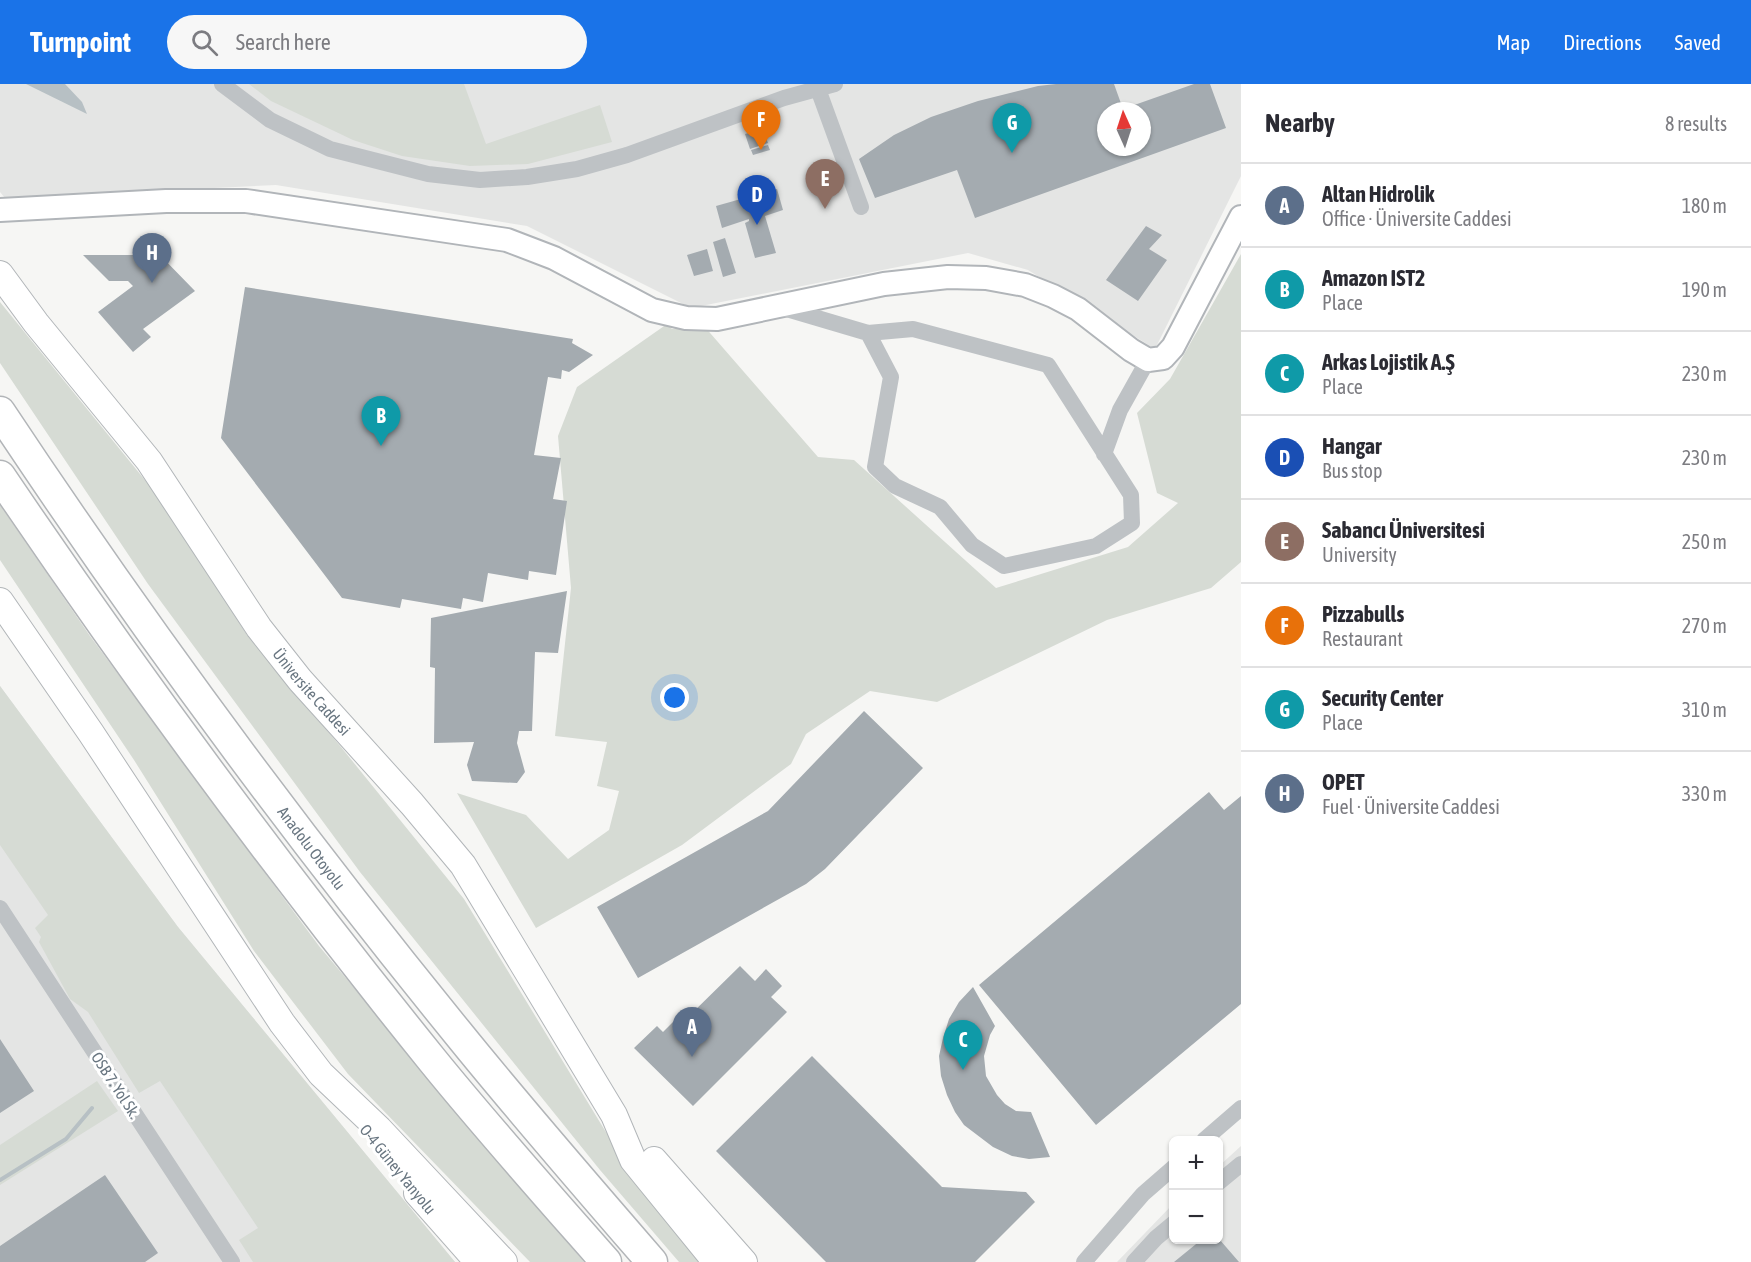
<!DOCTYPE html>
<meta charset="utf-8">
<style>
body{margin:0;font-family:"Asap Condensed",sans-serif;background:#f7f7f7;color:#2b2b33}
.controls{position:absolute;right:18px;bottom:18px;display:grid;overflow:hidden;border-radius:9px;box-shadow:0 2px 4px #0004}
.controls button{width:54px;height:54px;display:grid;place-items:center;padding:0;border:0;border-bottom:2px solid #e1e1e2;background:#fff;color:#2b2b33;font:30px sans-serif}
.compass{position:absolute;left:1097px;top:18px;width:54px;height:54px;border-radius:50%;background:#fff;box-shadow:0 2px 4px #0004;rotate:357deg}
.you{position:absolute;left:675px;top:614px;width:21px;height:21px;margin:-15px;border:4px solid #fff;border-radius:50%;background:#1a73e8;box-shadow:0 0 0 9px #1a73e833}
.badge{display:grid;place-items:center;width:39px;height:39px;border-radius:50%;background:#1a73e8;color:#fff;font-size:20px;font-weight:700}
.pin{position:absolute;translate:-50% -50px;filter:drop-shadow(0 2px 3px #0008)}
.pin::after{content:'';position:absolute;top:32px;width:21px;height:18px;background:inherit;clip-path:polygon(0 0,100% 0,50% 100%)}
.list{margin:0;padding:0;list-style:none}
h2{display:flex;justify-content:space-between;align-items:center;height:78px;margin:0;padding:0 24px;font-size:26px}
h2 small{font-size:20px;font-weight:400;color:#7c7c81}
.list li{display:grid;grid-template-columns:39px 1fr auto;gap:18px;align-items:center;box-sizing:border-box;height:84px;padding:0 24px;border-top:2px solid #e1e1e2}
.list b{display:block;font-size:22px;white-space:nowrap}
.list p{margin:0;font-size:20px;white-space:nowrap;color:#7c7c81}
.list em{font-size:20px;font-style:normal;color:#7c7c81}
.icon{flex:none;width:33px;height:33px;fill:none;stroke:currentColor;stroke-width:2;stroke-linecap:round;stroke-linejoin:round}
.map{position:relative;flex:none;width:1241px;height:1178px;overflow:hidden}
header{display:flex;align-items:center;gap:36px;box-sizing:border-box;height:84px;padding:0 30px;background:#1a73e8;color:#fff}
header strong{font-size:28px}
nav{display:flex;gap:33px;margin-inline-start:auto;font-size:21px}
.search{width:420px;height:54px;background:#f7f7f7;display:flex;align-items:center;gap:15px;box-sizing:border-box;padding:0 21px;border-radius:33px;color:#7c7c81;font-size:22px}
main{display:flex}
aside{flex:1;background:#fff}
.map>svg:first-child{display:block}
</style>
<header>
<strong>Turnpoint</strong>
<div class="search"><svg class="icon" aria-label="search" viewBox="0 0 24 24"><circle cx="10" cy="10" r="6"/><path d="M15 15l6 6"/></svg>Search here</div>
<nav><a>Map</a><a>Directions</a><a>Saved</a></nav>
</header>
<main>
<div class="map">
<svg width="1241" height="1178" viewBox="0 0 1241 1178">
<rect width="100%" height="100%" fill="#f6f6f4"/>
<!-- built -->
<path fill="#e4e5e4" fill-rule="evenodd" d="M0,0H1241V92L1155,265L1028,186L968,169L691,224L527,142L276,101L5,114L0,108ZM1106,27H1142V63H1106Z
M0,602L178,843L455,1178H0Z
M1241,1062V1178H1117L1173,1120L1174,1156H1218L1219,1082Z"/>
<!-- green -->
<path fill="#d6dbd4" d="M249,0H464L486,60L600,21L612,58L528,80L470,82L402,72L353,56L271,17Z
M1241,170V478L1211,504L1107,536L937,618L870,607L806,650L791,680L682,761L536,844L457,709L526,731L568,775L609,746L619,707L597,702L607,658L555,652L571,504L558,352L577,303L667,240L672,245L704,242L818,373L854,376L996,504L1128,463L1178,419L1157,409L1137,329L1170,295Z
M0,218L162,417L247,551L341,663L464,815L615,1063L712,1178H679L600,1086L360,788L148,500L0,279Z
M0,421L90,552L319,862L584,1178H530L348,990L254,867L134,676L0,476Z
M0,602L178,843L455,1178H253L239,1156L258,1144L160,997L139,1009L88,928L70,915L39,858L41,853L35,844L48,831L0,761Z
M97,997L118,1027L0,1101V1061Z"/>
<!-- water -->
<path fill="#b7c0c4" d="M26,0H65L82,18L87,30Z"/>
<g fill="none" stroke-linecap="round" stroke-linejoin="round">
<!-- stream -->
<path stroke="#b7c0c4" stroke-width="4" d="M0,1096L66,1055L92,1024"/>
</g>
<!-- building -->
<path fill="#a4abb0" fill-rule="evenodd" d="M1056,0H1114L1123,25L1194,0H1210L1226,44L975,134L957,86L875,114L859,75L894,51L931,33L978,17L1038,2ZM1106,27H1142V63H1106Z
M762,45L768,59L750,65L745,50Z
M768,61L770,66L753,71L751,66Z
M777,105L783,126L765,132L776,169L755,174L745,139L749,137V135L722,144L716,122Z
M1146,142L1162,151L1149,165L1167,176L1138,217L1106,196Z
M725,154L736,189L723,193L713,158Z
M707,165L713,187L694,192L687,171Z
M157,168L195,207L143,245L151,253L133,268L98,228L133,202L128,197H109L83,171H135Z
M245,203L573,255L572,259L593,271L569,288L562,286L561,295L548,293L534,371L561,374L553,415L567,417L556,491L529,487L528,496L488,489L483,518L463,514L461,525L402,515L400,524L342,514L221,354Z
M567,507L558,569L535,568L532,647H519L517,659L525,688L517,699L472,697L467,681L474,658L434,659L435,584L430,583L431,534Z
M864,627L923,684L825,785L806,800L638,894L597,823L768,727Z
M1209,708L1224,726L1241,712V920L1096,1041L979,901Z
M740,882L755,897L766,885L782,902L771,913L787,928L693,1022L634,964L657,942L663,948L679,932L684,937Z
M973,903L995,942L990,951L984,972L986,992L997,1011L1005,1020L1016,1027L1031,1028L1050,1073L1029,1075L1012,1072L993,1063L964,1041L955,1028L947,1011L941,992L939,972L943,954L949,935L959,918Z
M0,955L34,1007L0,1029Z
M812,972L942,1103L1026,1108L1035,1118L975,1178H826L716,1067Z
M105,1091L158,1169L145,1178H0V1162Z
M1201,1156H1220L1239,1178H1174Z"/>
<g fill="none" stroke-linecap="round" stroke-linejoin="round">
<!-- secondary casing -->
<g stroke="#b1b5b9" stroke-width="26">
<path id="secondary" d="M0,126L166,117H246L507,156L554,174L652,226L686,234L717,235L884,200L948,193L986,194L1025,201L1053,212L1078,225L1131,266L1148,276L1163,274L1173,263L1241,133"/>
</g>
<!-- primary casing -->
<g stroke="#b2b6b9" stroke-width="28">
<g id="primary">
<path id="s1" d="M0,190L36,239L149,377L259,544L300,596L412,720L463,781L614,1031L633,1076L716,1178"/>
<path d="M0,517L91,649L282,939L321,990L379,1045L504,1178"/>
<path d="M654,1076L744,1178"/>
<path d="M417,1109L478,1178"/>
</g>
</g>
<!-- highway casing -->
<g stroke="#b2b5b8" stroke-width="33">
<g id="highway">
<path id="s2" d="M0,328C142,542 295,749 457,948C520,1026 586,1102 652,1178"/>
<path d="M0,392C136,593 281,789 433,977C489,1046 548,1112 606,1178"/>
</g>
</g>
<!-- street -->
<path stroke="#bec2c5" stroke-width="16" d="M222,0L270,36L330,65L428,90L480,96L527,93L577,85L627,71L784,14L835,0
M818,5L861,123
M780,223L868,249L913,245L1048,281L1131,411L1132,439L1096,462L1004,482L972,461L940,423L895,402L875,383L891,293L868,249
M1104,370L1120,326L1148,276
M0,824L232,1178
M1204,1056L1241,1024
M1218,1099L1241,1080
M1084,1178L1143,1110L1174,1083
M1134,1178L1156,1154L1174,1139"/>
<!-- secondary -->
<use href="#secondary" stroke="#fff" stroke-width="22"/>
<!-- primary -->
<use href="#primary" stroke="#fff" stroke-width="26"/>
<!-- highway -->
<use href="#highway" stroke="#fff" stroke-width="30"/>
</g>
<g text-anchor="middle" stroke-width="6" stroke-linejoin="round" paint-order="stroke">
<!-- street labels -->
<g font-size="16" fill="#697681" stroke="#fff">
<text dy="6" stroke="none"><textPath href="#s1" startOffset="522">Üniversite Caddesi</textPath></text>
<text dy="6" stroke="none"><textPath href="#s2" startOffset="536">Anadolu Otoyolu</textPath></text>
<text transform="translate(116 1001) rotate(57)" y="6">OSB 7. Yol Sk.</text>
<text transform="translate(398 1085) rotate(51)" y="6">O-4 Güney Yanyolu</text>
</g>
</g>
</svg>
<div class="controls">
<button>+</button>
<button>−</button>
</div>
<svg class="compass" viewBox="-18 -18 36 36"><path d="M0-13l5 13h-10z" fill="#e53935"/><path d="M0 13l5-13h-10z" fill="#7c7c81"/></svg>
<div class="you"></div>
<div class="pin badge" style="left:692px;top:973px;background:#5c6f8a">A</div>
<div class="pin badge" style="left:381px;top:362px;background:#0f9aa8">B</div>
<div class="pin badge" style="left:963px;top:986px;background:#0f9aa8">C</div>
<div class="pin badge" style="left:757px;top:141px;background:#1a4fb4">D</div>
<div class="pin badge" style="left:825px;top:125px;background:#8d6e63">E</div>
<div class="pin badge" style="left:761px;top:66px;background:#e8710a">F</div>
<div class="pin badge" style="left:1012px;top:69px;background:#0f9aa8">G</div>
<div class="pin badge" style="left:152px;top:199px;background:#5c6f8a">H</div>
</div>
<aside>
<h2>Nearby<small>8 results</small></h2>
<ul class="list">
<li><span class="badge" style="background:#5c6f8a">A</span><div><b>Altan Hidrolik</b><p>Office · Üniversite Caddesi</p></div><em>180 m</em></li>
<li><span class="badge" style="background:#0f9aa8">B</span><div><b>Amazon IST2</b><p>Place</p></div><em>190 m</em></li>
<li><span class="badge" style="background:#0f9aa8">C</span><div><b>Arkas Lojistik A.Ş</b><p>Place</p></div><em>230 m</em></li>
<li><span class="badge" style="background:#1a4fb4">D</span><div><b>Hangar</b><p>Bus stop</p></div><em>230 m</em></li>
<li><span class="badge" style="background:#8d6e63">E</span><div><b>Sabancı Üniversitesi</b><p>University</p></div><em>250 m</em></li>
<li><span class="badge" style="background:#e8710a">F</span><div><b>Pizzabulls</b><p>Restaurant</p></div><em>270 m</em></li>
<li><span class="badge" style="background:#0f9aa8">G</span><div><b>Security Center</b><p>Place</p></div><em>310 m</em></li>
<li><span class="badge" style="background:#5c6f8a">H</span><div><b>OPET</b><p>Fuel · Üniversite Caddesi</p></div><em>330 m</em></li>
</ul>
</aside>
</main>
